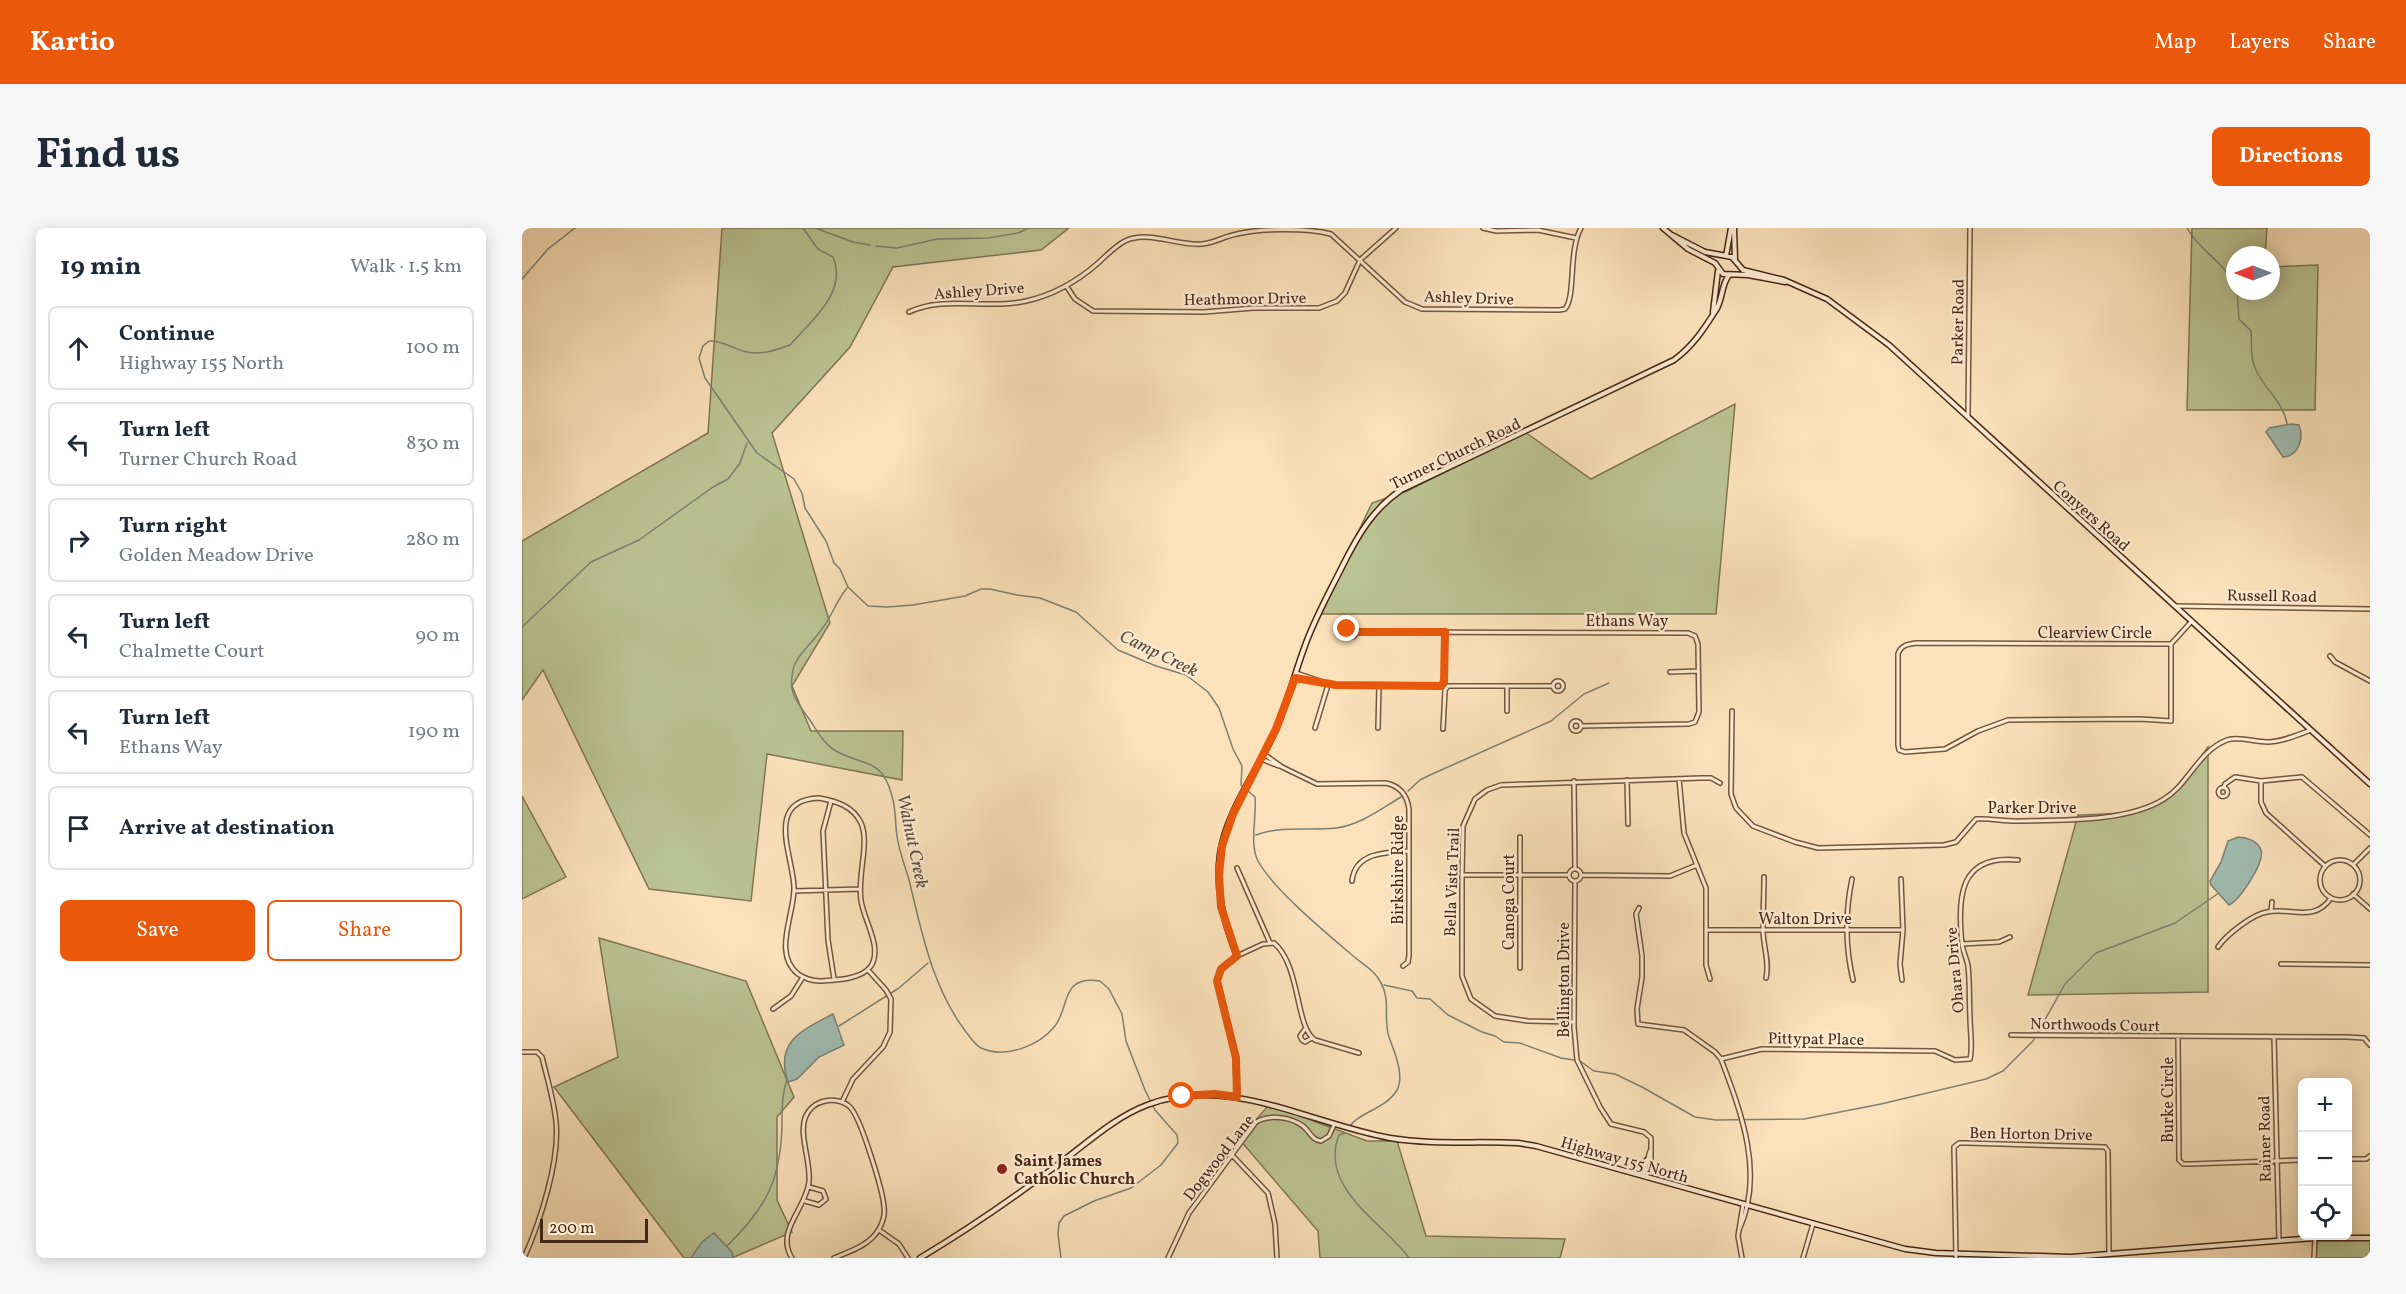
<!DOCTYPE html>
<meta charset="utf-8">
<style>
body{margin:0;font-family:Vollkorn,serif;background:#f6f6f7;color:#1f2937}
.controls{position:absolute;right:18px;bottom:18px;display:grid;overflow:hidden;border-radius:9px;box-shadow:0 3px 15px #0003}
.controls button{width:54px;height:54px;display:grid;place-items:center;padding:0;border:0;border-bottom:2px solid #e0e1e3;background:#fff;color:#1f2937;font:30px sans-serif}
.compass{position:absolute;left:1704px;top:18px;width:54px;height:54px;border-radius:50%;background:#fff;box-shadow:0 3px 15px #0003;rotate:270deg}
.scale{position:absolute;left:18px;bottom:15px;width:108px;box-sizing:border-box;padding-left:6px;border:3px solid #472715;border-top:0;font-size:16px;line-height:21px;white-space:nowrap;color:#472715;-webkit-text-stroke:4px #fdecd3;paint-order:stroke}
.stop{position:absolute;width:18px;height:18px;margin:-14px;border:4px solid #ea580c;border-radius:50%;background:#fff}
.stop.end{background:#ea580c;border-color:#fff;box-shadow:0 2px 6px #0008}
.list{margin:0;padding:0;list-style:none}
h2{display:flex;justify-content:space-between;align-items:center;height:78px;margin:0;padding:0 24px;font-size:26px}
h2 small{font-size:20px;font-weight:400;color:#747a83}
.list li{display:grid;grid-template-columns:39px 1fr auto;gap:18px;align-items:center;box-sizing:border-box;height:84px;margin:0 12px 12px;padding:0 12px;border:2px solid #e0e1e3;border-radius:9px}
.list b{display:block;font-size:22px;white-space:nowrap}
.list p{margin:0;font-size:20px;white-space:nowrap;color:#747a83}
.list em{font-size:20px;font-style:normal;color:#747a83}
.actions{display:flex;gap:12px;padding:18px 24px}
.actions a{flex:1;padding:14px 0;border:2px solid #ea580c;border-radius:9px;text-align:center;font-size:21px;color:#ea580c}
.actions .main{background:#ea580c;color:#fff}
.icon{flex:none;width:33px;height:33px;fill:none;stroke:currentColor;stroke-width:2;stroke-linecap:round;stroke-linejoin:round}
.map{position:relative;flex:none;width:1848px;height:1030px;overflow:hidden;border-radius:9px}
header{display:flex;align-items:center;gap:36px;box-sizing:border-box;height:84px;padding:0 30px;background:#ea580c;color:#fff}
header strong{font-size:28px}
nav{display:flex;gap:33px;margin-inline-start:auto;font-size:21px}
.intro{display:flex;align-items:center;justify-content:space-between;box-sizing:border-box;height:144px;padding:0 36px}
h1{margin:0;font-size:42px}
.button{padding:15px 27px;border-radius:9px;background:#ea580c;color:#fff;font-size:21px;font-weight:700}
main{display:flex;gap:36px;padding:0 36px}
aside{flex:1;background:#fff;border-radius:9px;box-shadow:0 3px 15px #0003}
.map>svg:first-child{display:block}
</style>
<header>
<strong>Kartio</strong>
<nav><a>Map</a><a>Layers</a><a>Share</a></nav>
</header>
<div class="intro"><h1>Find us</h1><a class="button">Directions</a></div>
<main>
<aside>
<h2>19 min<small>Walk · 1.5 km</small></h2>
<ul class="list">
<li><svg class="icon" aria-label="ahead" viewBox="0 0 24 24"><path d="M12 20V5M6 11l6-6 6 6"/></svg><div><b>Continue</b><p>Highway 155 North</p></div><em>100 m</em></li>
<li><svg class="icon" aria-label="left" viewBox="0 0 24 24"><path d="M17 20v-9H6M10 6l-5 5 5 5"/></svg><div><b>Turn left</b><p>Turner Church Road</p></div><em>830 m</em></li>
<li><svg class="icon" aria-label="right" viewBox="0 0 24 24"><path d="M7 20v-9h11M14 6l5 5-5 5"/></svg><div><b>Turn right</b><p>Golden Meadow Drive</p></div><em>280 m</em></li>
<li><svg class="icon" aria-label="left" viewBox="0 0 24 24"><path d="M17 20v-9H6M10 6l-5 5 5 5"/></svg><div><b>Turn left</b><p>Chalmette Court</p></div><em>90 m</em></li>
<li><svg class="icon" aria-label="left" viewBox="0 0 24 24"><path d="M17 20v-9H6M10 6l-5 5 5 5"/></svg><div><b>Turn left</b><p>Ethans Way</p></div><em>190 m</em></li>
<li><svg class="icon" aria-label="arrive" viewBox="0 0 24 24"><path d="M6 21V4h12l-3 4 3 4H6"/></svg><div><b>Arrive at destination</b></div></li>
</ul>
<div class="actions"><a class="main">Save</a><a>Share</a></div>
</aside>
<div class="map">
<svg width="1848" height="1030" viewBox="0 0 1848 1030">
<rect width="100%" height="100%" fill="#fce2bb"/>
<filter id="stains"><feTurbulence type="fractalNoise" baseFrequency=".00333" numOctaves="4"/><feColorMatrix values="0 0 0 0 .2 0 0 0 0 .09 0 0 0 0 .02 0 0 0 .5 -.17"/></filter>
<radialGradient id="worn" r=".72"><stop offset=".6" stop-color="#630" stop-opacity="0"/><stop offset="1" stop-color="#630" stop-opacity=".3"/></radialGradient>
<!-- green -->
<path fill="#bbc493" stroke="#817654" stroke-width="1.5" d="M200,0H547L519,22L371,39L328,119L250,205L308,395L270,458L289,503H381L380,552L245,526L229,673L127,661L21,442L0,472V313L186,205Z
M1670,0H1745L1743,27H1713V63H1749V39L1796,37L1793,182H1665Z
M1213,176L1194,386H797L850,275L885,263L1003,204L1069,251Z
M1686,519V764L1506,767L1556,587C1581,586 1612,587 1635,575C1654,566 1674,535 1686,519Z
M0,568L44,649L0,671Z
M77,710L224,753L272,869L255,889V972L270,1004L210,1030H162L32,859L96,829Z
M745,879L762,882L845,913H875L904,1008L1043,1011L1038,1030H798L796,1003L717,911Z
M1848,1010V1030H1794L1795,1012Z"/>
<!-- water -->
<path fill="#9fbdb3" stroke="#7c8174" stroke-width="1.5" d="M1769,196L1777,197C1782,210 1777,228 1761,229L1744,204L1747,200Z
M1716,609C1724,609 1736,613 1739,622C1743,634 1718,672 1707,677L1689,657L1688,653L1699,634L1706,613Z
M311,786L322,817L297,829L275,851L266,854C252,813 281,802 311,786Z
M192,1005L210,1024L211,1030H169L180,1014Z"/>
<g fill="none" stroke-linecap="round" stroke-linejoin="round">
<!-- stream -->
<path stroke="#7c8174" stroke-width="1.5" d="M281,0L296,21L311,29C326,64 289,93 268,117C254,122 240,127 225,124C211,121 201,112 187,113L181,118L177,130L183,150L235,225L272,251L280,265L283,280L304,313L312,335L318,341L326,359L346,378L365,379L391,377L443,368L459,361H468L495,367L518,370L554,384L596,422L634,438L664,447L686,464L697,480L711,521L720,538L719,557L733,569C735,589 727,615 736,633C752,662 803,704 830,727C840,736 853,742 859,755C869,772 861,791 867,809C872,823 883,847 875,862C864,881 836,885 829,897
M293,0L331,14L348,17
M1665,0C1678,24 1701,32 1713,58
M354,18L375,20L415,11L466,10L496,5L507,0
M0,51L26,21L53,0
M1715,63L1717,91L1729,103C1730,116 1728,132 1735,144C1744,163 1762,175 1765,196
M325,360C314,373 310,389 299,402C291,414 277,425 272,438C270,445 269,454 270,461C271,470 280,481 285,488C294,500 300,515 314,523C340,538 360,529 370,568C374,581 373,595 375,608C377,623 383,638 387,652C400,705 410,759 444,804C449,810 452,816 459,820C483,831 517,818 533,798C548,779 538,747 578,753L587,761L600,786L604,813L623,862L633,882L655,907L656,915L639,937L609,960L572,973L542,988L537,995L536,1006L539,1030
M0,399L69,334L117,312L191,259L206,251L218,235L225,215
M886,563L898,552L908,547L1029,493L1062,466L1087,455
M734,607C762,597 786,603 814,600C838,597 859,581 879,569
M862,757L890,763L895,770L908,771L926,787L960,804L973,808L982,814L998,815L1039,830L1058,833L1072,843L1093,846L1120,859L1173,889L1194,892L1282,891L1359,876L1464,851L1481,843L1511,813L1543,756L1574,725L1653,695L1697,665
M317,798L377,760L406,735
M823,905L817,907C796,960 862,995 887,1030
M205,1018C244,980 259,952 260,896C260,880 260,867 265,851"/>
<!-- street casing -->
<g stroke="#74563e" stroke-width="6">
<path id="street" d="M961,0L974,3L1016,2L1054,10
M545,59L553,71L571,83L682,84L732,80H797L815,73L823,65L838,32L874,0
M387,84C423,67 465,82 504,73C532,67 554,54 575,36C584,28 593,18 603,13C627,2 655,18 680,16C692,15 703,8 715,6C739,0 786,0 809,6L883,74L900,81L1037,82L1043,81C1054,69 1046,23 1059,0
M1446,188L1448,0
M1653,378L1848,381
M824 404a5 5 0 1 1 10 0a5 5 0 1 1-10 0Z
M834,404L1166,405L1173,408L1176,416L1177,484L1173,494L1167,496L1059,498
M1395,415L1649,416V493L1618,491L1486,492L1456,503L1423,521L1383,524L1377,522L1376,517V426C1379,417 1386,416 1395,415Z
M1649,416L1669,394
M1808,428L1813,434L1848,453
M1148,444L1176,443
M774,445L810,457L919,458
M773,450L793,453
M1031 458a5 5 0 1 1 10 0a5 5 0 1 1-10 0Z
M919,458L923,454V404
M926,458H1031
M985,483V458
M1210,483L1209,566L1214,580L1231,598L1273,614L1296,620L1422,617L1434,614L1454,591C1469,590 1484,594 1499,593C1541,592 1606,594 1642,571C1667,556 1676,523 1705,512C1717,508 1732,514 1745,514C1760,514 1775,507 1789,502
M1049 498a5 5 0 1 1 10 0a5 5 0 1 1-10 0Z
M793,500L806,457
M856,500L857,458
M921,501L923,462L926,458
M742,526L760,539L795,556L864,555C878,558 885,567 887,581V727L886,734L881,738
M739,531L757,538
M1157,551L1162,605L1184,660V737L1188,751
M1105,552L1106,596
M1052,553L1053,641
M1739,553V574L1744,585L1803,638
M1702,559L1703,556L1713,549L1739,553L1780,549L1848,607
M1696.5 564a4.5 4.5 0 1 1 9 0a4.5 4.5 0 1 1-9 0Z
M297,570C314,573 331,578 339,595C348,615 335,648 339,672C341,691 361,719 349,738C339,752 313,752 298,753C290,753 282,750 276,746C250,725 273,686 272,659C271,628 242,572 297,570Z
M309,573L301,603L306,712L312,751
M1798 652a20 20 0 1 1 40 0a20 20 0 1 1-40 0Z
M1831,637L1848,620
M715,640L748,715
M1047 647a6 6 0 1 1 12 0a6 6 0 1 1-12 0Z
M940,647H1047
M1059,647L1148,648L1175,637
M1242,649C1242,666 1241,684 1241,702C1241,718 1248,735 1244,750
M1330,651C1323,685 1323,718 1331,752
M1379,651L1381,702L1378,736L1380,752
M830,653C833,624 865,624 887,623
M1053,653L1052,799L1055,832L1078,879L1089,896L1122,904L1129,910V934L1124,949
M272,663L338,661
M1831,666L1848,681
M1117,680L1114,686L1120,728V749L1115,781L1116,796L1162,802L1193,824L1199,831C1219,884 1243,946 1217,1002
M1749,683L1750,674
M1185,702H1381
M1440,716L1477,714L1488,709
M1696,719C1704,707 1731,686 1745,684C1770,679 1792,695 1809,670
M715,728L741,716L752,715C779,738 773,799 793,812L837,825
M1759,736L1848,737
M998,740V609
M251,781L269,768L281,749
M1052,794L1006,793L973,788L949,771L940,748V647L941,598L953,571L965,562L979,557L1179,550H1189L1198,555
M783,801L778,808L780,812L783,814L790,810
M1489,807L1825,809L1842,810L1848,817
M1656,809L1657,932L1661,936H1669L1780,932
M1752,809L1757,1012
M0,824H15L20,829C25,850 32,872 34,894C38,933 18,994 2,1030
M1199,831L1240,821L1413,823L1433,832L1448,831C1451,818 1448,803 1448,789C1447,773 1448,755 1446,738C1445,731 1441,724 1440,716C1435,669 1437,626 1496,632
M320,874L331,851L361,819L368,804L369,771L364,762L346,742
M710,927L746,965L753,996L755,1030
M1826,931H1844L1848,928
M1121,948L1128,923
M283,973L297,977L304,971L301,963L287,959
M357,1002L377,1016L386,1030
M270,1030C253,1003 284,981 287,954C289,934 277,908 283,890C286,882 293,875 303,873C311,871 322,873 328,879C339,890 361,963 362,979C363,986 361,994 357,1001C348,1017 329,1023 312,1030
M646,1030L667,985L734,894C747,886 769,889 781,898C788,904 790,912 799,913L807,908L812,897
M1220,1030L1216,1008L1221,977
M1281,1030L1291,996
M1434,1030L1432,919L1437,915H1445L1583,919L1586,923L1587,1026
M1792,1030L1793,1010"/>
</g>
<!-- secondary casing -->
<g stroke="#472715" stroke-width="7">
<path id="secondary" d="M1141,0L1166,21L1193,35L1201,46L1226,47L1263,54
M1212,0L1213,32
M1148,6L1183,24L1210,29L1221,42L1262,52L1305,71L1367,117L1848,556
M1204,28L1209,0
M1191,84L1196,43
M715,869L714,830L695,753L699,741L715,728C702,695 693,662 698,626C704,583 737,541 754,501C766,473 773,444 784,415C794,388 808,363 821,337C836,307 851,281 879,262L1152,132C1171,118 1182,101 1194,82C1201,71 1199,57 1207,47
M1106,943L1119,939L1125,932
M398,1030C445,1002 490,971 534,938C563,917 591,890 625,877C707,846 788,896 868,910C910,917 954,913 996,915L1014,918L1383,1021L1414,1025L1549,1029L1793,1010H1848"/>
</g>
<!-- street -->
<use href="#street" stroke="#fdecd3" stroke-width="3"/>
<!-- secondary -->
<use href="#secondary" stroke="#fdecd3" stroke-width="4"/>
</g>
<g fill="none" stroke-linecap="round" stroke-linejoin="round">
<!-- route -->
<path stroke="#ea580c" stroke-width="8" d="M660,868L693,866L715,869L714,830L695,753L699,741L715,728L699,679L697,647L700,618L711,586L754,501L773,450L814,457L919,458L922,454L923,404H834L830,399L825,401"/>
</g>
<!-- markers -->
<circle fill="#8f2418" stroke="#fdecd3" stroke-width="2" cx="480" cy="941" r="6"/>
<g text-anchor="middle" stroke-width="4.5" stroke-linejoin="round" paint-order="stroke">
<!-- street labels -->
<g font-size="16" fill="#472715" stroke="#fdecd3">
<text transform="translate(457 62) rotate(-4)" y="6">Ashley Drive</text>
<text transform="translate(947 69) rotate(2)" y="6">Ashley Drive</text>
<text transform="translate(723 70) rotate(-1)" y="6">Heathmoor Drive</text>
<text transform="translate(1435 94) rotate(-89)" y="6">Parker Road</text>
<text transform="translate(933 225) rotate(-26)" y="6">Turner Church Road</text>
<text transform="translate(1570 287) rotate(42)" y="6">Conyers Road</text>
<text transform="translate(1750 367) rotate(1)" y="6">Russell Road</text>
<text x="1105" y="398">Ethans Way</text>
<text x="1573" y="410">Clearview Circle</text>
<text x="1510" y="585">Parker Drive</text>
<text transform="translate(875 642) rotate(-90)" y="6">Birkshire Ridge</text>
<text transform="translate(929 654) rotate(-88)" y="6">Bella Vista Trail</text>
<text transform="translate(986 674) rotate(-90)" y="6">Canoga Court</text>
<text x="1283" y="696">Walton Drive</text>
<text transform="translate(1432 742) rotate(-95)" y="6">Ohara Drive</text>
<text transform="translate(1041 752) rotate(-90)" y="6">Bellington Drive</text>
<text transform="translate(1573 796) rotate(1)" y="6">Northwoods Court</text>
<text transform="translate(1294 810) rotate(1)" y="6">Pittypat Place</text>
<text transform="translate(1645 872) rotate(-90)" y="6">Burke Circle</text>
<text transform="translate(1509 905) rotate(1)" y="6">Ben Horton Drive</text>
<text transform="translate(1742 911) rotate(-91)" y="6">Rainer Road</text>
<text transform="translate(696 929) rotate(-52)" y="6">Dogwood Lane</text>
<text transform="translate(1103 931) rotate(16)" y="6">Highway 155 North</text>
</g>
<!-- poi labels -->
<g font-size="16" font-weight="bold" fill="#472715" stroke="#fdecd3" text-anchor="start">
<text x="492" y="938">Saint James<tspan x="492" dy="18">Catholic Church</tspan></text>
</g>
<!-- water labels -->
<g font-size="18" font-style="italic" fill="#5d4c3c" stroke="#fdecd3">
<text transform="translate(637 425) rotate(26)" y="6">Camp Creek</text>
<text transform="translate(391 613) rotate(78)" y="6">Walnut Creek</text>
</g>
</g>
<rect width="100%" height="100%" filter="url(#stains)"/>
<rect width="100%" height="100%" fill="url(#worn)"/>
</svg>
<div class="controls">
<button>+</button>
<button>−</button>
<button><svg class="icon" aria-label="locate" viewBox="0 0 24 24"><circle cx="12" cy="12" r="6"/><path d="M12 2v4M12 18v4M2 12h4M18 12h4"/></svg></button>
</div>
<svg class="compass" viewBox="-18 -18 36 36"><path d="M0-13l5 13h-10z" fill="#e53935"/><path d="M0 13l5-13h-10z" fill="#747a83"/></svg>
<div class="scale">200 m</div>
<div class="stop" style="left:660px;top:868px"></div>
<div class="stop end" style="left:825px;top:401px"></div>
</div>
</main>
